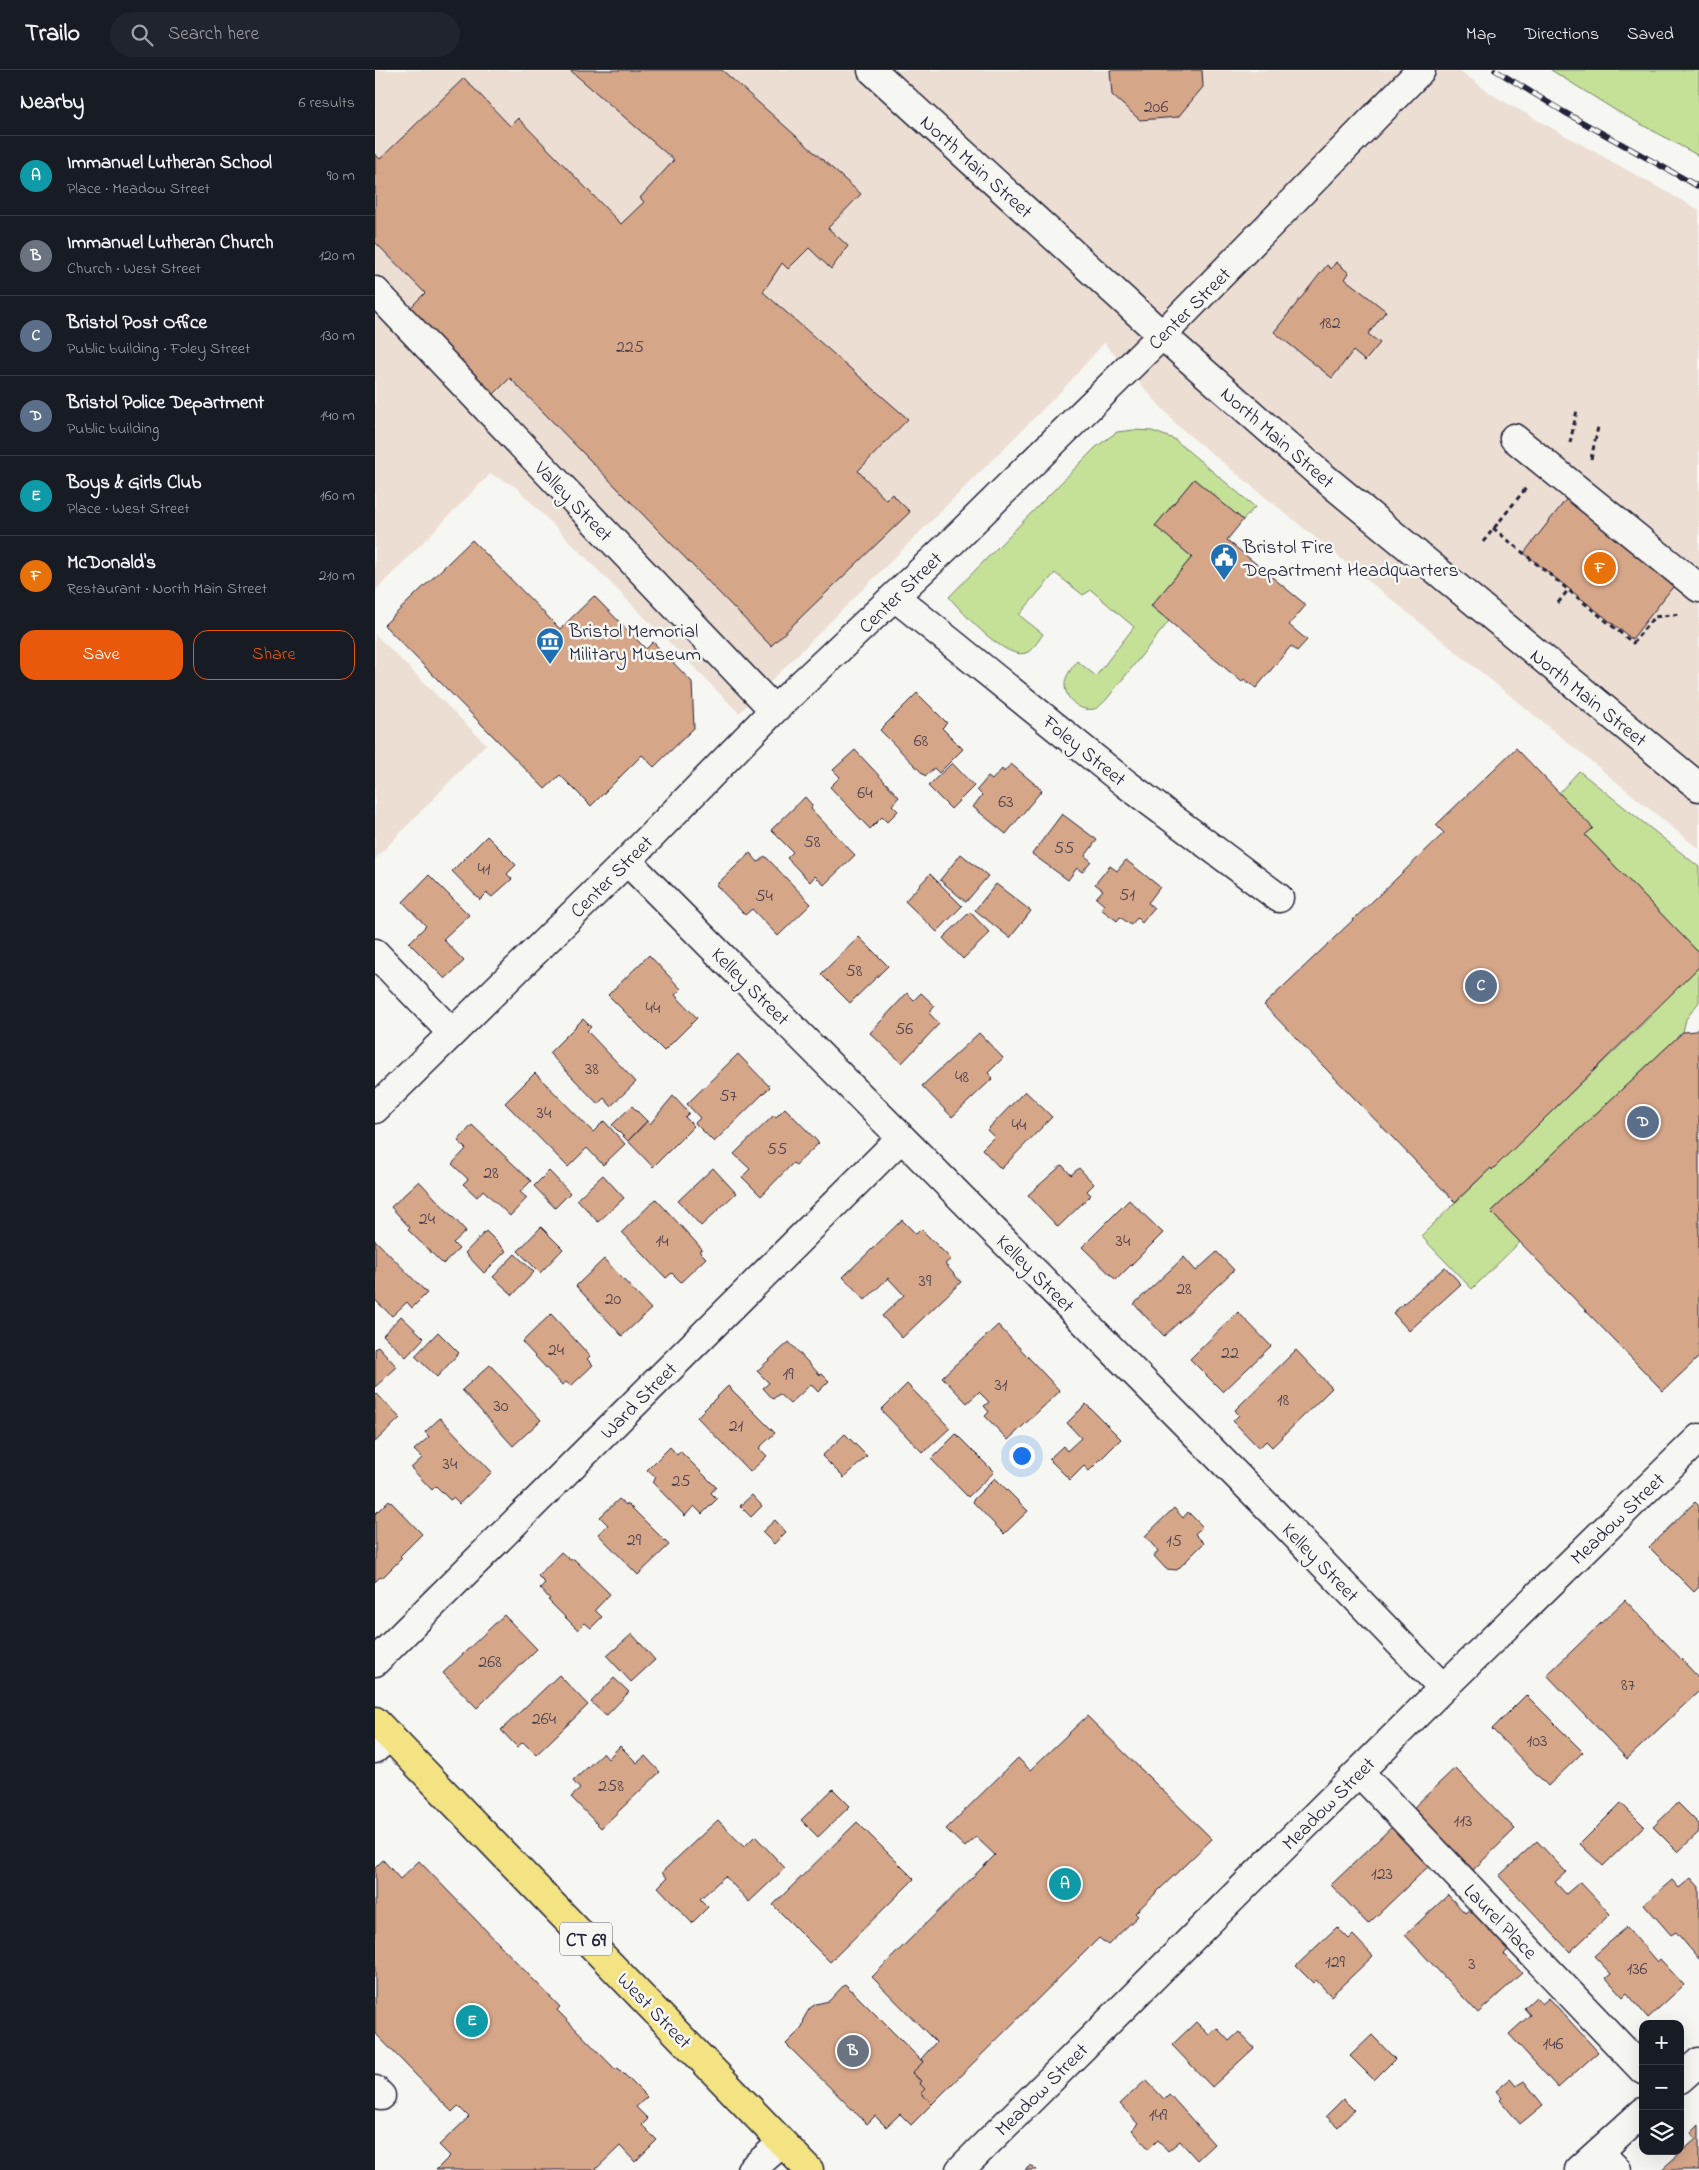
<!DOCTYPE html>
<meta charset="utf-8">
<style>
body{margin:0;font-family:"Indie Flower",sans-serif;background:#20242c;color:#f1f3f6}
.controls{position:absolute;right:15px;bottom:15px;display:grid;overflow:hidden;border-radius:10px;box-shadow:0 5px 20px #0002}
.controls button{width:45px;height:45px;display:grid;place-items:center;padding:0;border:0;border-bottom:1px solid #363941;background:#171b24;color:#f1f3f6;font:25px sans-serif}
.you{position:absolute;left:646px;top:1385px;width:18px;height:18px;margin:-12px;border:4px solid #fff;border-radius:50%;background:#1a73e8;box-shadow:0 0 0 8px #1a73e833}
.badge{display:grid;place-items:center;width:32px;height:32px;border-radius:50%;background:#ea580c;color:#fff;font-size:16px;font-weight:700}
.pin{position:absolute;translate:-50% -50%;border:2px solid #fff;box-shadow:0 1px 5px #0006}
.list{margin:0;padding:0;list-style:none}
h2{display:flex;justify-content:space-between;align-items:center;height:65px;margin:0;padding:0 20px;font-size:21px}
h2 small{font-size:16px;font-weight:400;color:#9ea1a6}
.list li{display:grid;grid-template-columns:32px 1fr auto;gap:15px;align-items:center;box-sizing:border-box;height:80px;padding:0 20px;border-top:1px solid #363941}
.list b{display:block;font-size:19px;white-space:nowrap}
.list p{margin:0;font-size:16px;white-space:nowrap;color:#9ea1a6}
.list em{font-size:16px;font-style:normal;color:#9ea1a6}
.actions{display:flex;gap:10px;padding:15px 20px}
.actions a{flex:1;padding:11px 0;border:1px solid #ea580c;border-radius:15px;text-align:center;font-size:18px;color:#ea580c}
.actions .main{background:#ea580c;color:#fff}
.icon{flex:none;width:28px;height:28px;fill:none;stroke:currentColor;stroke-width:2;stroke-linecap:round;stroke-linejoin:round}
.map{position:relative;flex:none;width:1324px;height:2100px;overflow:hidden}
header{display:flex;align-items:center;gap:30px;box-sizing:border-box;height:70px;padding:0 25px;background:#171b24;border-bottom:1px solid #363941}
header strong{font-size:24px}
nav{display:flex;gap:28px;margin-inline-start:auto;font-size:18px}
.search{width:350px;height:45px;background:#20242c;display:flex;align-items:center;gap:12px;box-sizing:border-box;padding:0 18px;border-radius:28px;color:#9ea1a6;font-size:19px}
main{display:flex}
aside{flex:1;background:#171b24}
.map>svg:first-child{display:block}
</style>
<header>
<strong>Trailo</strong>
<div class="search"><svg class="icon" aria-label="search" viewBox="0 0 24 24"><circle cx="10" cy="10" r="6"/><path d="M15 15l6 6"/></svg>Search here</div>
<nav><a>Map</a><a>Directions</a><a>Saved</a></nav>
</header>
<main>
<aside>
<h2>Nearby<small>6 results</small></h2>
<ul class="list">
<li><span class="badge" style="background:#0f9aa8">A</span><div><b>Immanuel Lutheran School</b><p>Place · Meadow Street</p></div><em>90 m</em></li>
<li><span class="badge" style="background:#6b7280">B</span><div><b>Immanuel Lutheran Church</b><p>Church · West Street</p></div><em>120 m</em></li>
<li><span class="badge" style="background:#5c6f8a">C</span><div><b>Bristol Post Office</b><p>Public building · Foley Street</p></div><em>130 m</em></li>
<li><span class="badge" style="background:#5c6f8a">D</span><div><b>Bristol Police Department</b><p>Public building</p></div><em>140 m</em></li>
<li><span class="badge" style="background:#0f9aa8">E</span><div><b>Boys &amp; Girls Club</b><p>Place · West Street</p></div><em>160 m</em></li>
<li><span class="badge" style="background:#e8710a">F</span><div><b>McDonald's</b><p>Restaurant · North Main Street</p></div><em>210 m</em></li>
</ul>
<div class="actions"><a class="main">Save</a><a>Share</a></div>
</aside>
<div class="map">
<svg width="1324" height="2100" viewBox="0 0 1324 2100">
<rect width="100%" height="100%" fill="#f6f6f2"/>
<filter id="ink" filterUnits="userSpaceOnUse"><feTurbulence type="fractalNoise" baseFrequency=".02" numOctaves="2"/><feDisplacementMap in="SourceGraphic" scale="10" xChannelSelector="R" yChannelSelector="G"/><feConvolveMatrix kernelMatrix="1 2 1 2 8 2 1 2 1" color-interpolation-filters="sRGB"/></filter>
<g filter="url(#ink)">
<!-- built -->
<path fill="#ecded2" d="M0,0H1083L1121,27L1324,140V779L803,356L729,273L689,318L364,643L140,416L115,404L0,521Z
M0,564L111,674L0,789Z"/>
<!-- green -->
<path fill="#c5e198" stroke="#74826a" d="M1176,0H1324V86L1240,40Z
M759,360L777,361L799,369L880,437L868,450L819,409L780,456L817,487L776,536L794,551L731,630C728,633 723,638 719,639C705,642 691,630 690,616C689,607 697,598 702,591L721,606L759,557L716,520L708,525L680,503L644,545L668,564C664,570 659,578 653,582C633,594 586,541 574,527L721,377L742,362Z
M1204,701L1324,797V883L1210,765L1218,758L1184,723Z
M1324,897V932L1311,949L1308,962L1116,1142L1145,1172L1097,1219L1046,1166L1116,1098L1117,1099L1277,945L1276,943Z"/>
<!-- building -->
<path fill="#d6a689" stroke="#22223b" d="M195,0H347L486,124L453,158L473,176L456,199L434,178L413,199L407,193L388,222L533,349L483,401L511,430L517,424L535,442L396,576L135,308L113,330L29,244L50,223L0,172V84L5,89L89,8L135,56L143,48L246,154L269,132L265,128L299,90Z
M735,0H827L828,17L803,47L765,50L737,25Z
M961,192L974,203L970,209L1011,241L993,264L1005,273L990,291L978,281L957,308L899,262L952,195L956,199Z
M819,409L868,450L852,470L931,535L914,555L932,570L922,581L916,576L881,618L869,609L867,612L776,536L817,487L780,456Z
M1193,427L1301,513L1257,569L1149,483Z
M97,470L185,559L219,526L271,579L278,572L317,612L319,658L279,697L267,685L216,736L185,705L170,719L9,555Z
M542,623L572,653L567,658L588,679L564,703L559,698L550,706L505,660Z
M1141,678L1218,758L1210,765L1324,883V897L1117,1100L1116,1098L1080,1132L889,935L1069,763L1061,755Z
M480,680L524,727L517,735L523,741L512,752L507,747L495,759L455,717L465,707L458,700Z
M577,693L599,716L576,739L553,716Z
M636,694L667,720L631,764L598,737L607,725L602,720L613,707L617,710L627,699L629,702Z
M430,727L437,735L436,739L480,785L449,815L440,806L435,812L412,788L418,782L396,760Z
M687,744L722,770L710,786L716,791L707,802L702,798L693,810L657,784Z
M112,766L141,795L132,804L137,809L117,827L112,823L105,830L77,801Z
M375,783L383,792L390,786L436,834L403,866L377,839L370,845L341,815Z
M586,784L613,806L591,832L565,810Z
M751,790L785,817L773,833L779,838L767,853L762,848L756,855L745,847L742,851L726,839L729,835L721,828L728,820L720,814L735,796L742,801Z
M555,804L587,836L562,862L530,831Z
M54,805L94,845L68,869L89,891L70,909L34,873L51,856L28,832Z
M621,814L656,841L635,868L600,840Z
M595,842L615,863L588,889L568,868Z
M484,867L513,896L475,933L446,904Z
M274,885L306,919L300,925L322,948L289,981L233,925Z
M532,923L539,930L546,923L560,936L554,943L564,954L527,993L495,963Z
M208,949L216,957L212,961L261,1012L236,1036L229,1028L223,1034L174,983Z
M1324,956V1287L1288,1321L1116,1142L1308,962L1321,961Z
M604,963L628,988L613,1003L618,1008L577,1047L547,1016Z
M363,984L395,1017L339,1072L320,1053L325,1048L312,1034Z
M160,1003L218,1062L229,1051L250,1074L228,1095L212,1078L193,1097L130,1033Z
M650,1021L677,1047L626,1099L607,1079L619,1067L612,1060Z
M298,1026L314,1043L310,1047L319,1056L278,1097L253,1071L272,1051L275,1054Z
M257,1036L272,1051L253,1071L237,1055Z
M410,1038L444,1073L421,1095L418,1093L386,1126L367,1107L375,1099L359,1084L399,1045L401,1047Z
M97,1055L156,1111L145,1122L152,1128L135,1146L108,1120L102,1127L88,1114L93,1109L77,1094L91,1079L83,1071Z
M687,1095L696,1105L704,1098L719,1114L712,1121L716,1125L683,1157L653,1125Z
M338,1098L361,1123L326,1156L303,1131Z
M174,1101L195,1123L180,1138L159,1116Z
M228,1105L249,1128L223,1152L202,1129Z
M44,1111L91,1161L78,1173L84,1179L68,1194L33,1160L35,1158L16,1137Z
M281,1129L327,1179L324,1181L331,1188L306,1212L297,1203L291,1208L247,1162Z
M754,1130L788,1163L741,1210L707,1177Z
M527,1150L541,1164L546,1159L576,1189L570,1194L586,1212L527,1268L507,1246L529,1225L513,1208L490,1230L468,1207Z
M166,1157L188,1179L165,1203L143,1181Z
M111,1161L131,1181L109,1203L90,1183Z
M0,1170L52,1223L37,1238L32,1232L17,1246L0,1230Z
M842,1182L859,1200L789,1266L759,1234L809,1187L821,1201Z
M140,1184L159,1202L138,1225L118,1207Z
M229,1189L276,1239L247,1266L201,1216Z
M1070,1197L1086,1214L1034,1261L1018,1243Z
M863,1242L896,1276L848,1322L815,1289Z
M176,1244L215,1286L212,1289L218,1295L196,1316L191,1312L187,1315L147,1272Z
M26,1246L49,1268L31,1287L8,1265Z
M623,1255L685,1321L633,1370L610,1346L614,1342L609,1336L614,1332L604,1322L592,1333L567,1307Z
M63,1262L84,1283L62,1307L40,1286Z
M414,1272L445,1305L447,1304L454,1311L443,1322L436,1314L415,1334L404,1324L398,1329L388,1318L394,1313L382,1301Z
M3,1276L22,1297L0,1317V1279Z
M921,1280L957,1318L897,1377L891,1371L884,1378L858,1351L864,1345L860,1340Z
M115,1295L166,1350L138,1376L87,1320Z
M532,1314L575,1358L548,1383L506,1340Z
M353,1316L400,1363L384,1378L392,1386L375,1402L322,1347Z
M2,1324L25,1348L0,1372V1326Z
M711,1334L746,1369L714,1401L709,1396L695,1410L674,1389L688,1376L692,1381L706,1368L692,1353Z
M65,1348L117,1402L84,1434L78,1428L75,1430L61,1416L57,1420L36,1398L47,1388L39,1380L54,1367L50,1362Z
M470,1364L492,1386L469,1408L447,1386Z
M581,1364L619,1402L593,1427L556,1389Z
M295,1377L302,1385L305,1381L341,1417L336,1423L342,1429L327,1444L319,1436L310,1446L277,1412L281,1408L272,1400Z
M620,1408L653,1441L629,1464L597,1431Z
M377,1425L387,1436L376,1447L365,1436Z
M244,1429L251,1435L252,1433L294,1475L263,1505L223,1464L233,1455L225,1447Z
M14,1430L47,1464L25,1486L27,1488L7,1508L5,1507L0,1512V1444Z
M1320,1432L1324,1436V1517L1319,1522L1274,1477Z
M799,1438L808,1448L813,1442L827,1456L820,1464L829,1473L802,1500L791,1499L779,1486L783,1481L770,1466Z
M400,1450L411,1462L399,1474L387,1462Z
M186,1482L195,1490L199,1489L235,1524L220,1540L227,1547L216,1558L210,1553L203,1560L173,1530L175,1529L165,1518L170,1513L163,1506Z
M1250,1530L1324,1608V1621L1252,1689L1172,1605Z
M129,1545L162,1579L102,1638L68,1603Z
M257,1564L280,1590L256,1612L232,1586Z
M184,1605L213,1635L161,1685L148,1672L142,1677L126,1660Z
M239,1608L254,1622L231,1646L216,1632Z
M1151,1625L1208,1682L1173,1716L1117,1659Z
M712,1646L837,1769L760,1843L763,1846L733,1875L724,1868L557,2034L546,2023L550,2019L544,2013L546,2011L537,2003L548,1992L546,1989L561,1972L497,1907L620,1785L601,1767L590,1777L571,1759L643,1688L655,1700Z
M245,1676L262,1693L270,1686L285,1702L226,1758L196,1727L205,1719L198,1711L228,1683L233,1689Z
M1080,1698L1140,1759L1096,1802L1035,1741Z
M458,1719L475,1736L443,1767L426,1750Z
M1246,1733L1269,1756L1228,1796L1205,1774Z
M1303,1733L1324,1754V1762L1303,1782L1278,1757Z
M343,1750L369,1777L380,1766L410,1798L374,1832L350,1806L325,1829L333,1837L317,1853L283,1817L292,1808L287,1802Z
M482,1752L539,1809L455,1892L398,1835Z
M1021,1753L1058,1792L993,1854L956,1815Z
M1162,1771L1191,1802L1180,1812L1191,1824L1205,1812L1235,1844L1195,1882L1124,1806Z
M8,1790L25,1809L44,1791L185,1937L182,1940L241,2000L243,1998L272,2027L261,2037L273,2049L267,2055L282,2070L260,2092L245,2076L220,2100H61L75,2086L64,2075L94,2047L83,2036L77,2042L0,1963V1798Z
M1316,1808L1324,1817V1889L1301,1862L1296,1865L1269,1834L1297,1810L1304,1818Z
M1073,1825L1090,1843L1096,1838L1134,1879L1129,1884L1147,1903L1103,1943L1030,1865Z
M962,1857L974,1869L978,1865L998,1886L956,1926L941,1910L938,1913L921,1896Z
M1252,1857L1282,1892L1285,1889L1309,1915L1273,1948L1252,1923L1248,1927L1231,1908L1236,1904L1219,1886Z
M470,1914L548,1992L537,2003L546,2011L544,2013L550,2019L546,2023L557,2034L536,2055L525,2044L511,2057L500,2046L492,2054L411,1974L427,1958L430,1946L435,1938L441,1934L454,1931Z
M1161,1927L1167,1934L1174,1928L1223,1982L1183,2018L1134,1964L1155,1945L1149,1938Z
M821,1952L834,1965L842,1958L854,1971L864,1962L879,1978L837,2017L797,1975Z
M997,1965L1020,1989L999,2010L975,1986Z
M1135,2009L1141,2016L1149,2011L1168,2035L1145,2054L1125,2030L1127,2028L1121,2021Z
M771,2010L789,2029L794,2024L839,2074L822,2090L805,2071L793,2081L783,2070L774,2079L757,2060L763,2054L745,2034Z
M968,2029L979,2040L963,2057L951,2046Z
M1324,2055V2100H1286L1321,2069L1316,2063Z
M656,2095L661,2100H650Z"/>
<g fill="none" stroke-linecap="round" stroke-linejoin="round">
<!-- minor casing -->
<g stroke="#22223b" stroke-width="31">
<path id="minor" d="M497,0L787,265L940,400L1324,717
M0,221L399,640
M1139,368L1324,518
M520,527L750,713L904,828
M252,791L897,1441L1068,1618
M0,883L77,963
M0,1039L252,791L399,640L578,471L787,265L1046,0
M0,1592L526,1068
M0,1679L15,1666
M984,1702L1268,2000
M1305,2009L1324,1992
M0,2020L6,2026
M1224,2082L1242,2100
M376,2100L407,2073
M585,2100L1068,1618L1324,1368
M1204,2100L1268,2042"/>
</g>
<!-- major casing -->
<g stroke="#22223b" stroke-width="31">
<path id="major" d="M0,1651L434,2100"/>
</g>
<!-- path -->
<path stroke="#22223b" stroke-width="3" stroke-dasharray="5 4" stroke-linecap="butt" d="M1195,373L1202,340
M1216,389L1223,357
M1118,458L1258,573L1279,547L1306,544
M1108,472L1151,418
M1183,533L1193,520"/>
<!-- minor -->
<use href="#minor" stroke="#f6f6f2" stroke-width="28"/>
<!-- major -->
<use href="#major" stroke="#f4e382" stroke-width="28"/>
<!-- rail casing -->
<g stroke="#22223b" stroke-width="5.5">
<path id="rail" d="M1120,0L1189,42L1324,117"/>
</g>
<!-- rail -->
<use href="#rail" stroke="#f6f6f2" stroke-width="4" stroke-dasharray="11" stroke-linecap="butt"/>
</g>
</g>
<!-- icons -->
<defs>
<g id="civic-pin" transform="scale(1.4375)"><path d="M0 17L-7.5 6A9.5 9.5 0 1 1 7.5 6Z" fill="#1f6fb2" stroke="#f6f6f2"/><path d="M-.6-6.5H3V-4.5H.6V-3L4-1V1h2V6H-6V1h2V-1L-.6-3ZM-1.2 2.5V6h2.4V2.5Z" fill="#fff"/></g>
<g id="museum-pin" transform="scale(1.4375)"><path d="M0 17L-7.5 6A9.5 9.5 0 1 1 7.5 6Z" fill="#1f6fb2" stroke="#f6f6f2"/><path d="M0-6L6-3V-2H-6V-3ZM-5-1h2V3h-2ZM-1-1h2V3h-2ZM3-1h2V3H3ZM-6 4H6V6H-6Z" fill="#fff"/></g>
</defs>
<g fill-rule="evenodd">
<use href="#civic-pin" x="849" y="487"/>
<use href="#museum-pin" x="175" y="571"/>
</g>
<g text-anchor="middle" stroke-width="5" stroke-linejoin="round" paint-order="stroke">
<!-- number labels -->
<g font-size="18" fill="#4f434e">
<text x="781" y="42">206</text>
<text x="955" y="258">182</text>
<text x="255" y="282">225</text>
<text x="546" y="676">68</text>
<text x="490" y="728">64</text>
<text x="631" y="737">63</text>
<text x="437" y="777">58</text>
<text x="689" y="783">55</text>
<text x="109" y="804">41</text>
<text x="752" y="830">51</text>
<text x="389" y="831">54</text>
<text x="479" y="906">58</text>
<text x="278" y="943">44</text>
<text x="529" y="964">56</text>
<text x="217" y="1004">38</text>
<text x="587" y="1012">48</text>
<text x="353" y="1031">57</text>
<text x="169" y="1048">34</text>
<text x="644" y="1060">44</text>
<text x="402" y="1084">55</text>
<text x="116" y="1108">28</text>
<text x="52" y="1154">24</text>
<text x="287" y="1176">14</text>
<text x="748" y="1176">34</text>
<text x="550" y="1216">39</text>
<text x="809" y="1224">28</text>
<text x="238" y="1234">20</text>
<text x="181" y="1285">24</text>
<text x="855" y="1288">22</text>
<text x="413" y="1309">19</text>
<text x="626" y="1320">31</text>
<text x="908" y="1335">18</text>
<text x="126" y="1341">30</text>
<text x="361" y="1361">21</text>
<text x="75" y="1399">34</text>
<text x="306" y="1416">25</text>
<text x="259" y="1475">29</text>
<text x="799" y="1476">15</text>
<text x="115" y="1597">268</text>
<text x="1253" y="1620">87</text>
<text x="169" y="1654">264</text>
<text x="1162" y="1676">103</text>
<text x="236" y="1721">258</text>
<text x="1088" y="1756">113</text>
<text x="1007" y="1809">123</text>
<text x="960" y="1897">129</text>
<text x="1097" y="1899">3</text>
<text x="1262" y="1904">136</text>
<text x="1178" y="1979">146</text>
<text x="783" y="2050">149</text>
</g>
<!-- shield labels -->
<rect fill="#f6f6f2" stroke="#626272" stroke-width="1" x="185" y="1852.5" width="52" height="33" rx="4"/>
<g font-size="19" font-weight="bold" fill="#22223b">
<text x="211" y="1876">CT 69</text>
</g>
<!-- street labels -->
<g font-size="20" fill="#22223b" stroke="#f6f6f2">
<text transform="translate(602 96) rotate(42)" y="7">North Main Street</text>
<text transform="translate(814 238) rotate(-45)" y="7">Center Street</text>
<text transform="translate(903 367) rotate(41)" y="7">North Main Street</text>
<text transform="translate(199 431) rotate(46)" y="7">Valley Street</text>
<text transform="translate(525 522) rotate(-44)" y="7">Center Street</text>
<text transform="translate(1214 627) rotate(39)" y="7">North Main Street</text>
<text transform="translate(710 680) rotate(39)" y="7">Foley Street</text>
<text transform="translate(236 806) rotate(-45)" y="7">Center Street</text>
<text transform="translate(376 916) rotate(45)" y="7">Kelley Street</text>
<text transform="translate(661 1203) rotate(45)" y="7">Kelley Street</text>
<text transform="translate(263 1330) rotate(-45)" y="7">Ward Street</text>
<text transform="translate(1242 1448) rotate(-44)" y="7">Meadow Street</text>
<text transform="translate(946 1492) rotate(46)" y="7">Kelley Street</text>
<text transform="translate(953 1733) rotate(-45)" y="7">Meadow Street</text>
<text transform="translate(1126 1851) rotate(46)" y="7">Laurel Place</text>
<text transform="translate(280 1940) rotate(46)" y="7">West Street</text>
<text transform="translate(666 2019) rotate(-45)" y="7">Meadow Street</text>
</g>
<!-- poi labels -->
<g font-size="20" fill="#22223b" stroke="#f6f6f2" text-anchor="start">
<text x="868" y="483">Bristol Fire<tspan x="868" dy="23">Department Headquarters</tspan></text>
<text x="194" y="567">Bristol Memorial<tspan x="194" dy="23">Military Museum</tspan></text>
</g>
</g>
</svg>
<div class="controls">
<button>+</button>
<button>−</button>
<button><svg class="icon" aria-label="layers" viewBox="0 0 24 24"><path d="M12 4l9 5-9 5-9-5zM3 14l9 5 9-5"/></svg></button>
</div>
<div class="you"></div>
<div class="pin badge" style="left:690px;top:1814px;background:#0f9aa8">A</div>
<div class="pin badge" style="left:478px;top:1981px;background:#6b7280">B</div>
<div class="pin badge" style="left:1106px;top:916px;background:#5c6f8a">C</div>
<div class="pin badge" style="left:1268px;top:1052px;background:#5c6f8a">D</div>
<div class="pin badge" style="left:97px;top:1951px;background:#0f9aa8">E</div>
<div class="pin badge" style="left:1225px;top:498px;background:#e8710a">F</div>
</div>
</main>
